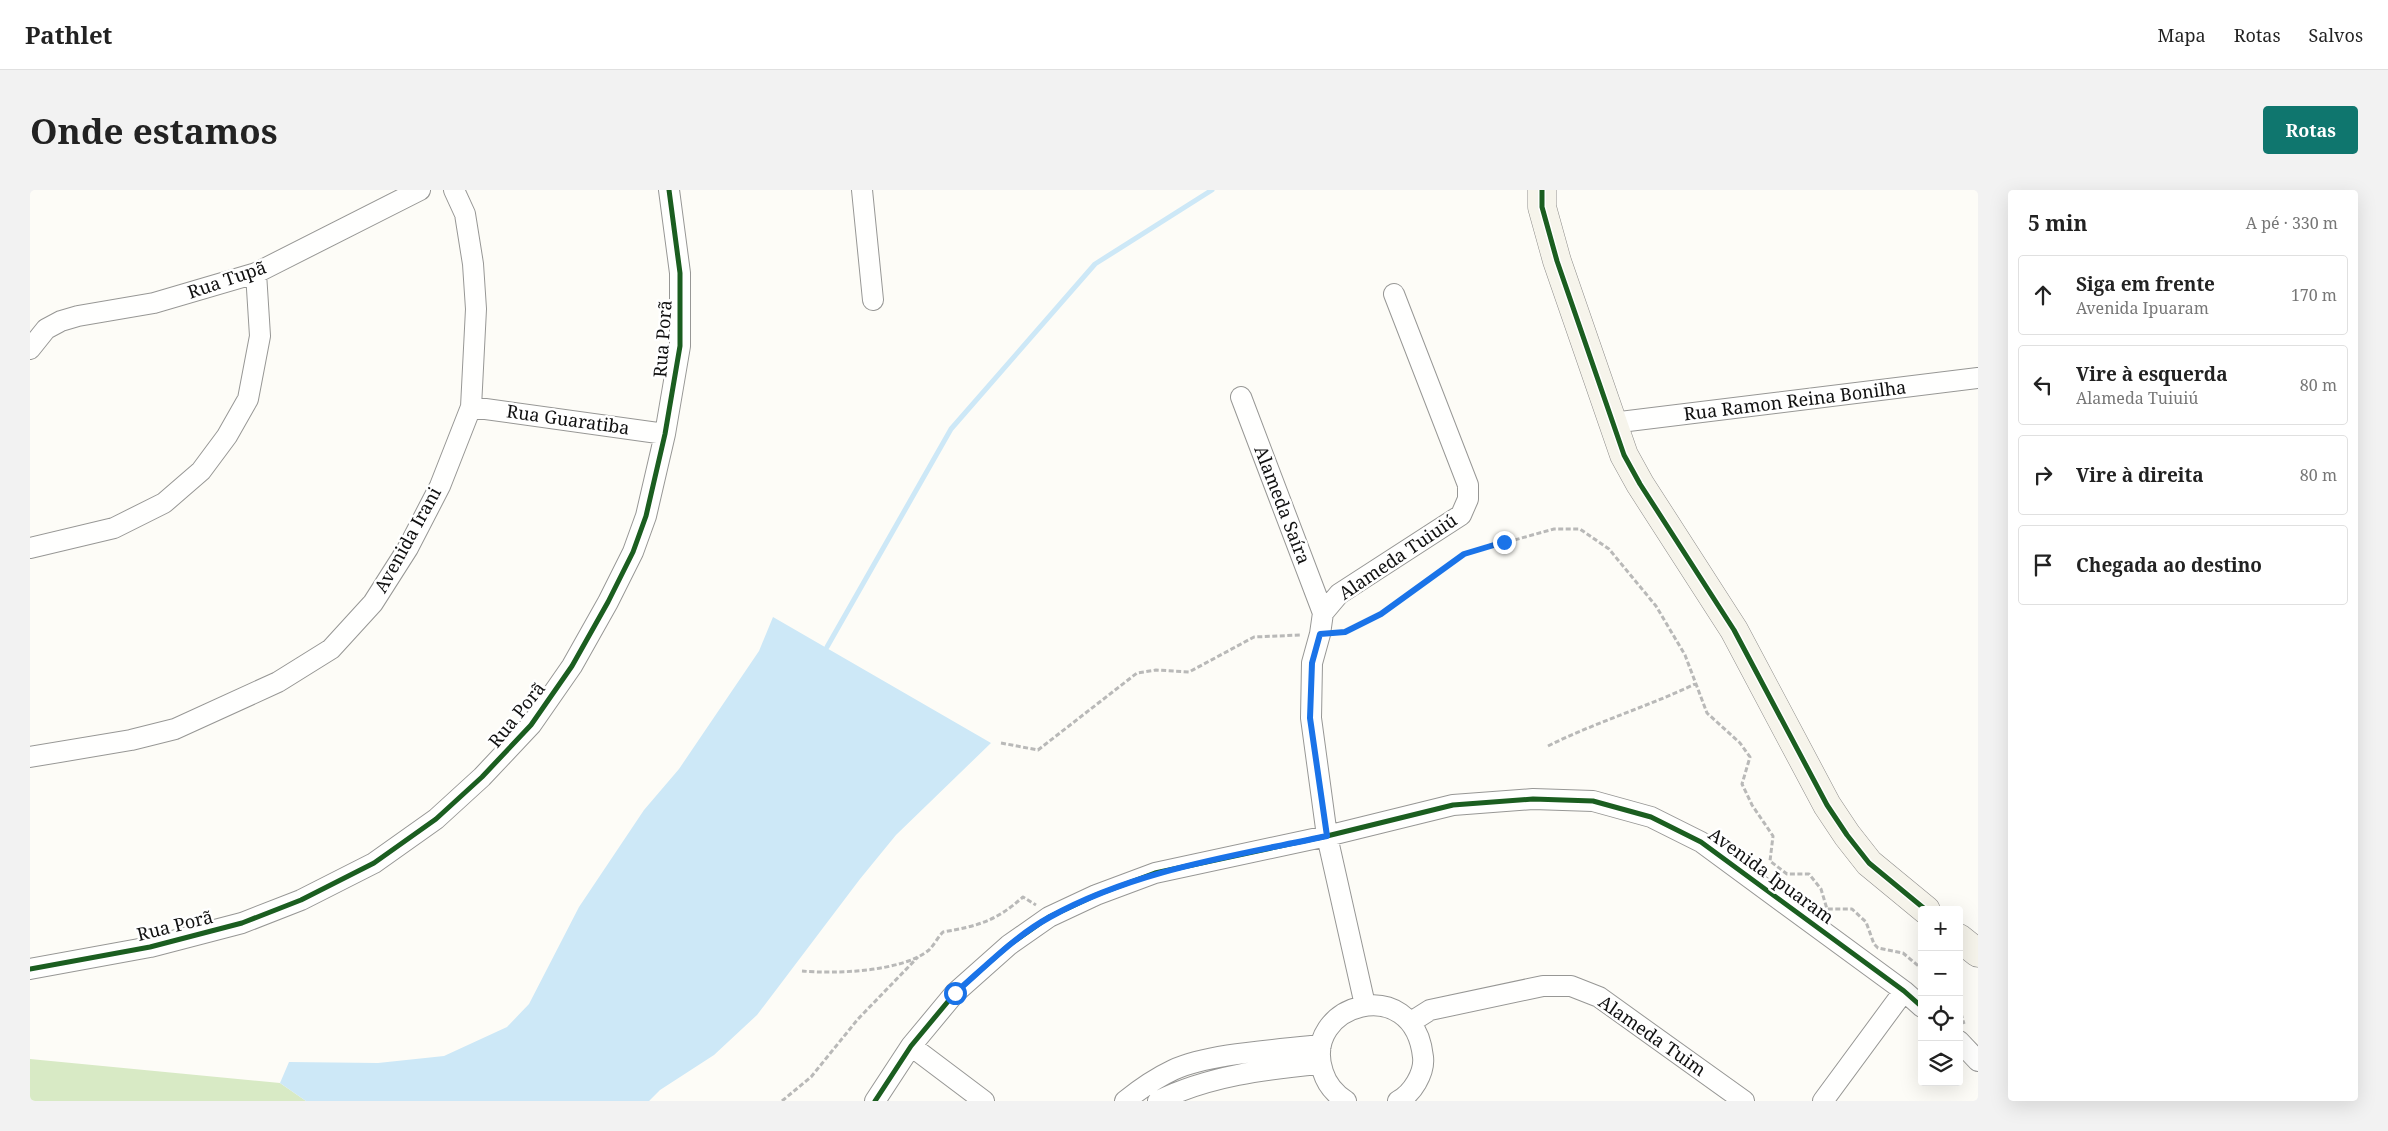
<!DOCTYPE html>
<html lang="pt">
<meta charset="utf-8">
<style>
body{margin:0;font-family:"Noto Serif",serif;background:#f2f2f2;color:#222}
.controls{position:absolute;right:15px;bottom:15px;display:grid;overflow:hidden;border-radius:5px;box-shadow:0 5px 20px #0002}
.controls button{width:45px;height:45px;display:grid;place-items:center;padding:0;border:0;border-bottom:1px solid #e0e0e0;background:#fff;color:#222;font:25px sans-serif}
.stop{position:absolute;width:15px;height:15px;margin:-11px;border:4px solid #1a73e8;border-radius:50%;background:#fff}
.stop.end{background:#1a73e8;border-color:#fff;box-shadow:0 1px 5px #0008}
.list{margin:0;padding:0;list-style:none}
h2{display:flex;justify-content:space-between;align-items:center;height:65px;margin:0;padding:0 20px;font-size:21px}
h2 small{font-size:16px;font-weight:400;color:#767676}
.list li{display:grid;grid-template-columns:32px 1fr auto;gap:15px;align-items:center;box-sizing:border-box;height:80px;margin:0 10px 10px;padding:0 10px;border:1px solid #e0e0e0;border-radius:5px}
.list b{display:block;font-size:19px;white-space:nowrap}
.list p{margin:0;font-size:16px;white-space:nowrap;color:#767676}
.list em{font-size:16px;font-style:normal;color:#767676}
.icon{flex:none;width:28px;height:28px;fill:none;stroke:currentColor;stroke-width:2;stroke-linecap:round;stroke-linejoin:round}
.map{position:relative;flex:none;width:1948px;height:911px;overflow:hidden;border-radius:5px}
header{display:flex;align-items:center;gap:30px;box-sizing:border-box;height:70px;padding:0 25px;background:#fff;border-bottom:1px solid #e0e0e0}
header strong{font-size:24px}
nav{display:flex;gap:28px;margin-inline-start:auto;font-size:18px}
.intro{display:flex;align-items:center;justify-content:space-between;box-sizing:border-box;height:120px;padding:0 30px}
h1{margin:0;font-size:35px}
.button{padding:12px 22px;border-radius:5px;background:#0f766e;color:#fff;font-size:18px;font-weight:700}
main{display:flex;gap:30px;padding:0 30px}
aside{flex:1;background:#fff;border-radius:5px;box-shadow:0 5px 20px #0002}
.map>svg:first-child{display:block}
</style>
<header>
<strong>Pathlet</strong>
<nav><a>Mapa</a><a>Rotas</a><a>Salvos</a></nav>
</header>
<div class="intro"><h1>Onde estamos</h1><a class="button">Rotas</a></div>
<main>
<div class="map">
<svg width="1948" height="911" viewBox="0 0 1948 911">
<rect width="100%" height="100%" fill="#fdfcf7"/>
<!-- forest -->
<path fill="#d8eac5" d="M0,869L250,893L276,911H0Z"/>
<!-- water -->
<path fill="#cde8f7" d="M743,427L961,553L866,645L830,689L727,825L684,865L630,900L619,911H276L250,893L259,872L348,873L414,866L477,837L499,814L549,717L614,620L649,579L729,461Z"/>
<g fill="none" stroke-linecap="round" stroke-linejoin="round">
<!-- stream -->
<path stroke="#cde8f7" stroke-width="5" d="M797,457L921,239L1065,74L1182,0"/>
<!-- minor casing -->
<g stroke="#979795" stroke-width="22">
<path id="minor" d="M832,0L843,110
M0,159L16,139L31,131L48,126L124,113L226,83L390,0
M1211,207L1293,423
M441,217L635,244
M1582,233L1948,188
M0,358L84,338L134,313L171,281L197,246L218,209L230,146L226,83
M0,567L101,550L145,539L248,492L301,459L343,413L378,358L410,296L441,217L446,119L443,74L435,24L424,0
M0,779L120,757L212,733L271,710L344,673L406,629L452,587L501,535L542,476L578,412L603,362L616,326L635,244L650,156V83L639,0
M1335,815L1297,646L1281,528L1282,473L1290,444L1293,423L1309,404L1431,325L1438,309V295L1364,104
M1381,832L1400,820L1513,796H1541L1569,807L1714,911
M1929,851L1948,871
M881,856L954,911
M845,911L881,856L925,803L979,755L1019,727L1066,705L1125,683L1297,646L1423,615L1503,609L1563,611L1621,627L1671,652L1874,801L1892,817
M1095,911C1110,899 1126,888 1143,880C1180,863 1249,860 1291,855
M1128,911C1178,886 1236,879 1290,874
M1316,911C1305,904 1297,895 1293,882C1270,814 1384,781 1393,867C1395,883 1382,904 1368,911
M1793,911L1874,801"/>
</g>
<!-- secondary casing -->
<g stroke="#8e8d8b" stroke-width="29">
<path id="secondary" d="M1512,0V17L1527,71L1594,265L1610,294L1704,440L1797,615L1817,645L1839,673L1896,720
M1929,748L1948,763"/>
</g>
<!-- path -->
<path stroke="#b9b9b8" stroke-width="3" stroke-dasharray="5 2.5" stroke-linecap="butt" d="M1308,443L1315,442L1351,425L1434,364L1524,339H1550L1579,359L1626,416L1655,465L1677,523L1710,553L1720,567L1712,594L1722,615L1743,646L1740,671L1757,684H1779L1791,699L1797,719H1822L1836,732L1844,754L1848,758L1873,763L1892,779
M971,553L1008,560L1107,483L1126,480L1159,482L1224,447L1271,445
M1518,556C1566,532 1617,517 1665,494
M772,781C805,784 872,782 899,760C904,755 908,747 913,742C948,736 966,731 993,707L1006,715
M1929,816L1934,834
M752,911L781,887L828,829L888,767"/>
<!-- minor -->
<use href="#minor" stroke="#fffffe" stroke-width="20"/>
<!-- secondary -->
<use href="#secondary" stroke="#f6f4eb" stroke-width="28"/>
<!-- cycleway casing -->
<g stroke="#fff" stroke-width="8">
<path id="cycleway" d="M1512,0V17L1527,71L1594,265L1610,294L1704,440L1797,615L1817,645L1839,673L1896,720
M0,779L120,757L212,733L271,710L344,673L406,629L452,587L501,535L542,476L578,412L603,362L616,326L635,244L650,156V83L639,0
M845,911L881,856L925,803L979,755L1019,727L1066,705L1125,683L1297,646L1423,615L1503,609L1563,611L1621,627L1671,652L1874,801L1892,817"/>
</g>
<!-- cycleway -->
<use href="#cycleway" stroke="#1b5e20" stroke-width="5"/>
</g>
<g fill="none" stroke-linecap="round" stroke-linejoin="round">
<!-- route -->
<path stroke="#1a73e8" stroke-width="6" d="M925,803C955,777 985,746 1020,727C1105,680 1203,666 1297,646L1280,528L1282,473L1290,444L1315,442L1351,424L1434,364L1474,352"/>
</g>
<g text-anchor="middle" stroke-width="5" stroke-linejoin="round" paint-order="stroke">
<!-- street labels -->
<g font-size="18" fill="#111" stroke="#fff">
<text transform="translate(197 90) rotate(-19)" y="6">Rua Tupã</text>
<text transform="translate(633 149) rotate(-86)" y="6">Rua Porã</text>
<text transform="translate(1765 211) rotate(-7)" y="6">Rua Ramon Reina Bonilha</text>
<text transform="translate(538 230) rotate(8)" y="6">Rua Guaratiba</text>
<text transform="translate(1252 315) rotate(69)" y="6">Alameda Saíra</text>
<text transform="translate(378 350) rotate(-61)" y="6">Avenida Irani</text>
<text transform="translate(1368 367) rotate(-34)" y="6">Alameda Tuiuiú</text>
<text transform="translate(487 525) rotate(-51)" y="6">Rua Porã</text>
<text transform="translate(1741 686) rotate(36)" y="6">Avenida Ipuaram</text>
<text transform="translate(145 736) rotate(-14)" y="6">Rua Porã</text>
<text transform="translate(1622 846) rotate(35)" y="6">Alameda Tuim</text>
</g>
</g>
</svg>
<div class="controls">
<button>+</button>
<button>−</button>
<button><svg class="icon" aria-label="locate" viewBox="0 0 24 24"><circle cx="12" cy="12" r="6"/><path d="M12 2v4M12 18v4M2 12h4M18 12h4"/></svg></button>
<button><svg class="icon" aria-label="layers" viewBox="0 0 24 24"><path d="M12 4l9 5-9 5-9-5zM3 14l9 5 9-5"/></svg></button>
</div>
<div class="stop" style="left:925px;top:803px"></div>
<div class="stop end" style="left:1474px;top:352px"></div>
</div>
<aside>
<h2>5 min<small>A pé · 330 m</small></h2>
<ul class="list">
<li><svg class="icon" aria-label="ahead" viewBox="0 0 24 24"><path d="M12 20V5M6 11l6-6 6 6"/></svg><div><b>Siga em frente</b><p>Avenida Ipuaram</p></div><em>170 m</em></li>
<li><svg class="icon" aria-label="left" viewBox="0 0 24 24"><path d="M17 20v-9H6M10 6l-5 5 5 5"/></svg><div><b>Vire à esquerda</b><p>Alameda Tuiuiú</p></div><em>80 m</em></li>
<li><svg class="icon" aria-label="right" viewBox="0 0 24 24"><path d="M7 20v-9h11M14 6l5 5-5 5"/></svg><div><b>Vire à direita</b></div><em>80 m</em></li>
<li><svg class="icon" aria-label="arrive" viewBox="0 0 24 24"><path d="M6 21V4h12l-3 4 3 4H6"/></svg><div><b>Chegada ao destino</b></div></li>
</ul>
</aside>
</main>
